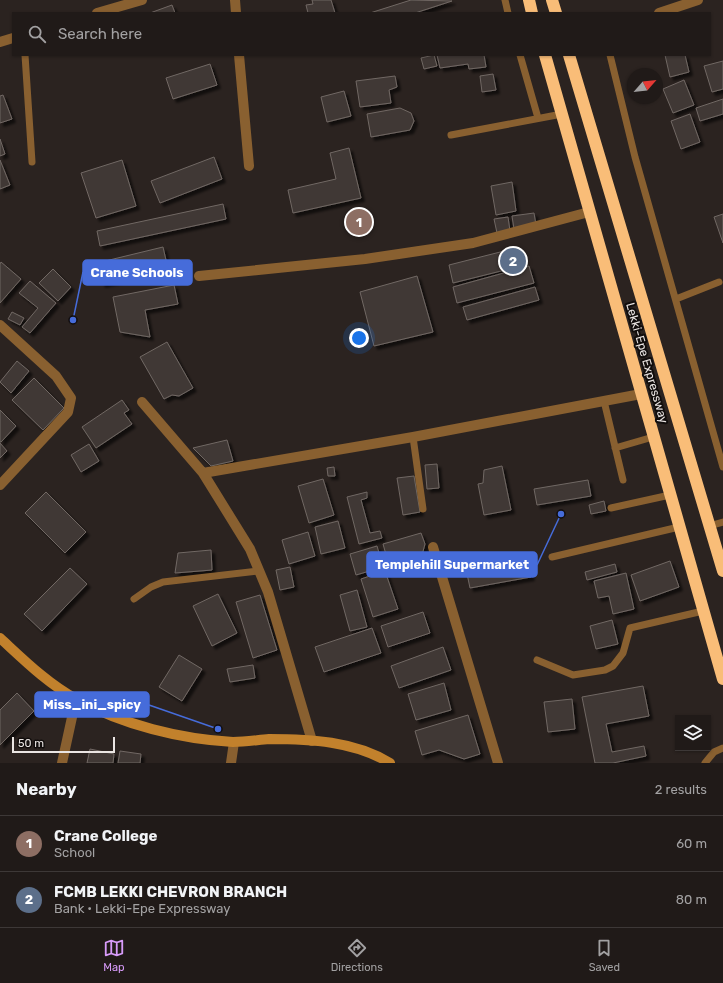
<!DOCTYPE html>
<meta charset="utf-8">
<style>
body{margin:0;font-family:Rubik,sans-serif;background:#2d2725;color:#f1f3f6}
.controls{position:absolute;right:12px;bottom:12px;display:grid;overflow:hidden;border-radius:0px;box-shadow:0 1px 3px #0004}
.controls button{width:36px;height:36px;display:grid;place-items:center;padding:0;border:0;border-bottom:1px solid #3d3837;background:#201a18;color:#f1f3f6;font:20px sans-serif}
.compass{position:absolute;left:627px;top:68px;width:36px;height:36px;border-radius:50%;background:#201a18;box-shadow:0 1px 3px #0004;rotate:62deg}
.scale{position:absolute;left:12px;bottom:10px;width:103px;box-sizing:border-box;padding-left:4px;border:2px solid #eae5e3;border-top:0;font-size:11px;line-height:14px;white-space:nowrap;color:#eae5e3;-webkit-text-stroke:3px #110d0c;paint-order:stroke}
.you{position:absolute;left:359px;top:338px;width:14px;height:14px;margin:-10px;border:3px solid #fff;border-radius:50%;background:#1a73e8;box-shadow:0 0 0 6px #1a73e833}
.badge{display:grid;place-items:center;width:26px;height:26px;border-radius:50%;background:#d79bf9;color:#fff;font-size:13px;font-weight:700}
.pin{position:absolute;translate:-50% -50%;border:2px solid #fff;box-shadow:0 1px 4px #0006}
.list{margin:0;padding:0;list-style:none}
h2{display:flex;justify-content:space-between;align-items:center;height:52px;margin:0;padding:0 16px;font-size:17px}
h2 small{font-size:13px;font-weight:400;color:#a2a1a2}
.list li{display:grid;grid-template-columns:26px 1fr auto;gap:12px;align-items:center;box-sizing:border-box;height:56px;padding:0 16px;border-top:1px solid #3d3837}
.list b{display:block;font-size:15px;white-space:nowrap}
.list p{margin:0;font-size:13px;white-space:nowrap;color:#a2a1a2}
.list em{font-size:13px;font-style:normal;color:#a2a1a2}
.icon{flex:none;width:22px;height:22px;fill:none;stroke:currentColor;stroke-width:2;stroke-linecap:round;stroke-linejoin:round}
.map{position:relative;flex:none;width:723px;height:763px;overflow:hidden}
.search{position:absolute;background:#201a18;box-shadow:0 1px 3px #0004;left:12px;right:12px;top:12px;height:44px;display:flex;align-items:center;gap:10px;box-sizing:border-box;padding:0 14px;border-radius:0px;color:#a2a1a2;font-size:15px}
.sheet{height:164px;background:#201a18}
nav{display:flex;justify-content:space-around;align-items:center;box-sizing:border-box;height:56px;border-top:1px solid #3d3837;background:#201a18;font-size:11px;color:#a2a1a2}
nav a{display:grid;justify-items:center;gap:2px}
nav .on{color:#d79bf9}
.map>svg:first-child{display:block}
</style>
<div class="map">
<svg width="723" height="763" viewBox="0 0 723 763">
<defs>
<filter id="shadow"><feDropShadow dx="3.5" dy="3.5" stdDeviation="1" flood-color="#0009"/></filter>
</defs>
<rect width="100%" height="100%" fill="#2b2320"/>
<!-- building -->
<path fill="#3f3834" stroke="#716864" filter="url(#shadow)" d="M312,0H331L335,13H308L306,5L313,4Z
M411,0L452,1L415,13H370Z
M172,5L175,13H150Z
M434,55L437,66L424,69L421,58Z
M437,55H484L486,67L469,69L468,64L440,68Z
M665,55H685L689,72L670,77Z
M723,61V89L712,92L704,66Z
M210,64L217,85L173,99L166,78Z
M493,74L496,90L482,92L480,76Z
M395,76L397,87L389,90L391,103L360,107L356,81Z
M684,80L694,105L673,113L663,89Z
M344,91L351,116L327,122L321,97Z
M3,95L12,119L0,123V96Z
M723,99V114L700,121L696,108Z
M400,108L411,113L414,121L410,130L371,137L367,114Z
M690,114L700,142L681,149L671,121Z
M0,139L5,154L0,156Z
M349,148L361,198L293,213L288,190L336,179L330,153Z
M214,157L222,179L160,203L151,181Z
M0,160L10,185L0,189Z
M122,160L136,206L96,218L81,173Z
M512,182L516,211L496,215L491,186Z
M223,204L226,219L100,246L97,231Z
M534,213L536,225L514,229L512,216Z
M723,214V243L714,217Z
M508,217L510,231L497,233L494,219Z
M163,247L168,269L102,284L97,263Z
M516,248L521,266L453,283L449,265Z
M1,262L21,279L0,303V264Z
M529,266L534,283L457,303L453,287Z
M53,269L71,287L58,301L39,283Z
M417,276L433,332L374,346L360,292Z
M30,281L56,303L30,333L22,327L38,308L19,293Z
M174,285L178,304L145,310L150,337L120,332L113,297Z
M535,287L539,300L467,320L463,307Z
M12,312L24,318L20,325L8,319Z
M167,342L193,388L179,396L172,395L164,399L140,357Z
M17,361L29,371L11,393L0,382Z
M34,378L64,408L43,430L12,400Z
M122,400L129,410L124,413L132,424L96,448L82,427Z
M0,410L16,426L1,442H0Z
M227,440L233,461L211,466L193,448Z
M0,443L7,451L0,458Z
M89,444L99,461L81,472L71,455Z
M437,464L439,488L427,489L425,465Z
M502,466L511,510L484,515L478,484L483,483L484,470Z
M334,467L335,476H328L327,468Z
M414,476L420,512L403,515L397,478Z
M323,479L334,515L309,523L298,486Z
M588,480L591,496L537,505L534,489Z
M46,492L86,532L65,553L25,513Z
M367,492V498L361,500L370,533L380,531L382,538L359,544L347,497Z
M604,501L606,511L591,514L589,505Z
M338,521L345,548L321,554L315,527Z
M308,532L315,556L289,564L282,540Z
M421,533L425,544L422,555L389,565L383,544Z
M377,546L383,567L356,575L350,554Z
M211,550L212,570L175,573L178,553Z
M527,557L531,577L470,588L466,569Z
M670,561L679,587L640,601L631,575Z
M615,564L617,572L587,580L585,572Z
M290,567L294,587L280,590L276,570Z
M70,568L87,584L42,631L24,614Z
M385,571L398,609L373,617L361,579Z
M626,573L634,609L613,614L609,596L598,598L594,581Z
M357,590L367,627L350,631L340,595Z
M218,594L237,633L212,646L193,606Z
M260,595L277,650L253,658L236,602Z
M423,612L430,633L388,647L381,626Z
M612,620L618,644L596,649L590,626Z
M372,628L381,653L324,672L315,647Z
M443,647L451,670L399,688L391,666Z
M179,655L202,669L182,701L159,687Z
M253,665L255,678L230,682L227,669Z
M444,683L451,710L416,720L408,694Z
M643,686L649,716L606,724L612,752L644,746L646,756L613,763H595L582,697Z
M17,693L34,711L0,745V710Z
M572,699L575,729L548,732L544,702Z
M468,715L480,754L464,759L439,750L422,755L415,731Z
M90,749L114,754L113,763H87Z
M120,751L141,754L140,763H118Z"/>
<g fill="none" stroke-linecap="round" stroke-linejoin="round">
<!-- lane -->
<path stroke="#896030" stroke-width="7" d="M505,0L508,13
M25,55L32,162
M520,55L538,118
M610,55L635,157L723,467
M451,135L562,114
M676,299L719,282
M604,401L623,480
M413,437L423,509
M615,448L653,437
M611,508L670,495
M709,526L723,522
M552,557L679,527
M134,599L151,587L163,582L259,571
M537,660L573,675L605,670L613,666L623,653L630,628L703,611
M705,763L714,752L723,748"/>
<!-- street -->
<path stroke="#896030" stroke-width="10" d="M235,0L236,13
M97,13L142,0
M659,13L698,0
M0,42L13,38
M239,55L249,166
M199,276L365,259L473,243L589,212
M0,325L56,376L71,398L68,412L0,485
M142,402L203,473L250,549L268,592L312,741
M203,473L413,437L641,394
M433,547L498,763
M62,763L76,699
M231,763L234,742"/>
<!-- secondary -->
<path stroke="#c2812c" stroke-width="10" d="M0,638C24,660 47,683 76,699C123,725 180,739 233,742C245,742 257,740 269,739C310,739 354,741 390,763"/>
<!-- highway -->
<path stroke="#f9bd78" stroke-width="12" d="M529,0L532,13
M552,0L556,13
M545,55L723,679
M569,55L723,571"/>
</g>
<g text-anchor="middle" stroke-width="4" stroke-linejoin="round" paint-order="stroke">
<!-- street labels -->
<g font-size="12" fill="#eae5e3" stroke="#110d0c">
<text transform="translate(647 363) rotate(74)" y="4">Lekki-Epe Expressway</text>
</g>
</g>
<!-- callouts -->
<path fill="none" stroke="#466cda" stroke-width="1.5" d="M73 320L83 272M561 514L537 565M218 729L149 705"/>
<g fill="#466cda" stroke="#110d0c" stroke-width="1.5">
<circle cx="73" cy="320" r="4"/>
<circle cx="561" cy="514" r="4"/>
<circle cx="218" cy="729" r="4"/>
</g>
<g fill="#466cda" stroke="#466cda" stroke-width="1.5">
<rect x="83" y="260" width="109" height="25" rx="4"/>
<rect x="367" y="552" width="170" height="25" rx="4"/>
<rect x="35" y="692" width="114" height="25" rx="4"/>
</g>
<g font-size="13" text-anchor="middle" font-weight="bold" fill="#fff">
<text x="137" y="277">Crane Schools</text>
<text x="452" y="569">Templehill Supermarket</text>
<text x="92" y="709">Miss_ini_spicy</text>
</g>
</svg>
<div class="controls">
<button><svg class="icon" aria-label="layers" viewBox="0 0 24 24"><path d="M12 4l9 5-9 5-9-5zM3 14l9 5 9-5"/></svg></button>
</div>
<svg class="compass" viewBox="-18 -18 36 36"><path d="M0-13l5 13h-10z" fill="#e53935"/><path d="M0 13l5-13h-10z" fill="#a2a1a2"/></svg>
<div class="scale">50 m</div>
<div class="you"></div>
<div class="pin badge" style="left:359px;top:222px;background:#8d6e63">1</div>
<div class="pin badge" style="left:513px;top:261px;background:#5c6f8a">2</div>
<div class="search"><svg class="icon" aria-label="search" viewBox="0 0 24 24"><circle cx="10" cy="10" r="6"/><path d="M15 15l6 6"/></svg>Search here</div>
</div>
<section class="sheet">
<h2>Nearby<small>2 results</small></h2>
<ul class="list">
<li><span class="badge" style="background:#8d6e63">1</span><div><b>Crane College</b><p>School</p></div><em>60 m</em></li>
<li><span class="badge" style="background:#5c6f8a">2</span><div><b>FCMB LEKKI CHEVRON BRANCH</b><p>Bank · Lekki-Epe Expressway</p></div><em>80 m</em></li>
</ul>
</section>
<nav>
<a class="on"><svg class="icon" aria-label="map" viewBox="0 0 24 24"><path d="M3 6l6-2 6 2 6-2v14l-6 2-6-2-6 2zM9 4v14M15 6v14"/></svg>Map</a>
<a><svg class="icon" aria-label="directions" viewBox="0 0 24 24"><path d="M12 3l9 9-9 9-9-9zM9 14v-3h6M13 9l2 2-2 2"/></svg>Directions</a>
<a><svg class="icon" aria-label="saved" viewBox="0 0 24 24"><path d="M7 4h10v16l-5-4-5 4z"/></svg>Saved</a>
</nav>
